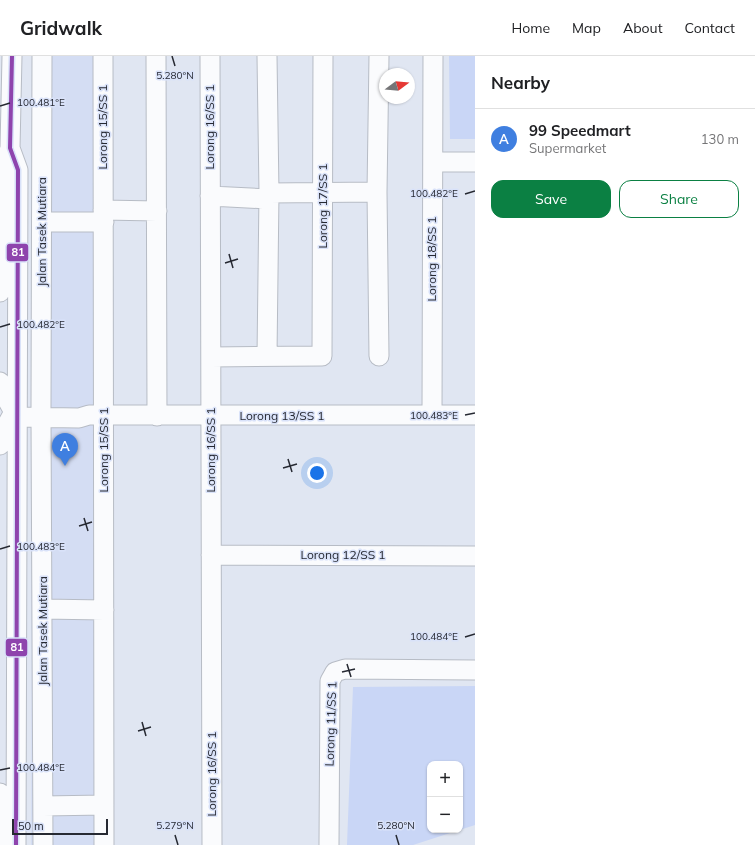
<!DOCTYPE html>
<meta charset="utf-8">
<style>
body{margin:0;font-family:Mulish,sans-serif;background:#f6f6f6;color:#202124}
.controls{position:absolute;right:12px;bottom:12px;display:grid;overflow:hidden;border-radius:8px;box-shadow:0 1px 3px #0004}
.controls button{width:36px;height:36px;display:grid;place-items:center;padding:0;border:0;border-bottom:1px solid #e0e0e0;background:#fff;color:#202124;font:20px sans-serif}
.compass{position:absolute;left:379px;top:12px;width:36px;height:36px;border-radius:50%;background:#fff;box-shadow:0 1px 3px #0004;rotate:74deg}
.scale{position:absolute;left:12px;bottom:10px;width:96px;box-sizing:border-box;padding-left:4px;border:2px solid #262932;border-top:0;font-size:11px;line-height:14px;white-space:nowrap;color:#262932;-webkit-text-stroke:3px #d9e2f9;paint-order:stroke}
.you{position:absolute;left:317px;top:417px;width:14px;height:14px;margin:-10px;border:3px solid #fff;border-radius:50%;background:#1a73e8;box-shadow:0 0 0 6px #1a73e833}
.badge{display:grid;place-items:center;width:26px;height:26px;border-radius:50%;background:#0b8043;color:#fff;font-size:13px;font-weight:700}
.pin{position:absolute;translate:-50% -33px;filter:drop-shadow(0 1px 2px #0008)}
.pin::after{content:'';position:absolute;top:21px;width:14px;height:12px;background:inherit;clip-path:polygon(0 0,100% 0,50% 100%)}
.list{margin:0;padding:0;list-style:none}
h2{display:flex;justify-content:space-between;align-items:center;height:52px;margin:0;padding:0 16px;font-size:17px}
h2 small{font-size:13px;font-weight:400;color:#757577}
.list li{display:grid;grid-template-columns:26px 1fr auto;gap:12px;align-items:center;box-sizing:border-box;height:60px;padding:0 16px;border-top:1px solid #e0e0e0}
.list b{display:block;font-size:15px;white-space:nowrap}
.list p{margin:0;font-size:13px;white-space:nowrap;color:#757577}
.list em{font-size:13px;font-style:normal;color:#757577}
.actions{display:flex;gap:8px;padding:12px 16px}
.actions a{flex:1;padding:9px 0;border:1px solid #0b8043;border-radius:12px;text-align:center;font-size:14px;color:#0b8043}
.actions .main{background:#0b8043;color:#fff}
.map{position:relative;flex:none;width:475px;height:789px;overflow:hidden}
header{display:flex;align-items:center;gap:24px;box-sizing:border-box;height:56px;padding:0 20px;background:#fff;border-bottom:1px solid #e0e0e0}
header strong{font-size:19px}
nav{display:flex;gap:22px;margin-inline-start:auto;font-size:14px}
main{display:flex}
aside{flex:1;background:#fff}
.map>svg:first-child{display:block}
</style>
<header>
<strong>Gridwalk</strong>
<nav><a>Home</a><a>Map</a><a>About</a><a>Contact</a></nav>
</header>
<main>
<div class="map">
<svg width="475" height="789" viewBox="0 0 475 789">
<rect width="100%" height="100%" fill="#e0e6f2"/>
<!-- built -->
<path fill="#d4ddf3" d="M33,0H94L97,789H31Z"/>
<!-- green -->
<path fill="#c9d6f6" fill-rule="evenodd" d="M449,0H475V83H450Z
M475,630V769L413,789H347L353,631ZM430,708H460V774H430Z"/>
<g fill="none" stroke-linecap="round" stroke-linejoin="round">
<!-- minor casing -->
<g stroke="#b7bcc5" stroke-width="21">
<path id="minor" d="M12,0L10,92L18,114L16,789
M103,0L104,789
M156,0L157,360
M210,0L212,789
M433,106H475
M269,137L377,136
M210,140L268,143
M103,154L157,155
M42,166H104
M0,236L3,113L10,92
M267,300L269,137L267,0
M379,300L377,136L379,0
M211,301L322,300L323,0
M0,326L5,340L15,358
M41,352L42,0
M432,359L433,0
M17,361L79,362L89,359H475
M41,362L43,789
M0,389L4,374L15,354
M211,499L475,500
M43,553L104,554
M0,737V789
M43,750L104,749
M329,789L330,625L335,616L345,613L475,614"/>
</g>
<!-- minor -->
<use href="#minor" stroke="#fafbfd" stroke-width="19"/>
<!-- bus-1 casing -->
<g stroke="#d9e2f9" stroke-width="7">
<path id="bus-1" d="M12,0L10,92L18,114L16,789"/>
</g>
<!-- bus-1 -->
<use href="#bus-1" stroke="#8e44ad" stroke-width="4"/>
</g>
<!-- ticks -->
<path fill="none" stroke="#262932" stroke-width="1.5" d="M172,0L175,10M0,50L10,47M465,138L475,135M229,198L233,212M225,207L238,203M0,271L10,268M465,359L475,357M288,403L292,416M283,412L297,408M84,462L88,475M79,470L92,466M0,493L10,490M465,581L475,578M347,608L351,621M342,616L355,613M142,666L146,680M138,675L151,671M0,714L10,712M175,779L178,789M396,779L399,789"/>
<g text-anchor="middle" stroke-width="3" stroke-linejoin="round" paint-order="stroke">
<!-- street labels -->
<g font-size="12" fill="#262932" stroke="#d9e2f9">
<text transform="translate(103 71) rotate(-90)" y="4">Lorong 15/SS 1</text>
<text transform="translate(210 71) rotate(-90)" y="4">Lorong 16/SS 1</text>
<text transform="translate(323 150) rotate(-90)" y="4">Lorong 17/SS 1</text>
<text transform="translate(42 176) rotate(-90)" y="4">Jalan Tasek Mutiara</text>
<text transform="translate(432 203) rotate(-90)" y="4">Lorong 18/SS 1</text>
<text x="282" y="364">Lorong 13/SS 1</text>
<text transform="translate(104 394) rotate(-90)" y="4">Lorong 15/SS 1</text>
<text transform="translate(211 394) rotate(-90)" y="4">Lorong 16/SS 1</text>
<text x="343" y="503">Lorong 12/SS 1</text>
<text transform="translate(43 575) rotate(-90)" y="4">Jalan Tasek Mutiara</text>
<text transform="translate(331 668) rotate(-88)" y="4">Lorong 11/SS 1</text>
<text transform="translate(212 718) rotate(-90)" y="4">Lorong 16/SS 1</text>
</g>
</g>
<g font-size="10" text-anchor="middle" fill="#262932" stroke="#d9e2f9" stroke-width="3" stroke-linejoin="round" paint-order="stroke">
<text x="175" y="23">5.280°N</text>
<text x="41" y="50">100.481°E</text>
<text x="434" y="141">100.482°E</text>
<text x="41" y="272">100.482°E</text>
<text x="434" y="363">100.483°E</text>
<text x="41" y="494">100.483°E</text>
<text x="434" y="584">100.484°E</text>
<text x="41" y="715">100.484°E</text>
<text x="175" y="773">5.279°N</text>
<text x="396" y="773">5.280°N</text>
</g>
<g stroke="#d9e2f9" stroke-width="1.5">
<rect x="6" y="187" width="23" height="19" rx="4" fill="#8e44ad"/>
<rect x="5" y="582" width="23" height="19" rx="4" fill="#8e44ad"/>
</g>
<g font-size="11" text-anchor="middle" font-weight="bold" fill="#fff">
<text x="18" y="200">81</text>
<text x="17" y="595">81</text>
</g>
</svg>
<div class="controls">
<button>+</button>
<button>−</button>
</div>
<svg class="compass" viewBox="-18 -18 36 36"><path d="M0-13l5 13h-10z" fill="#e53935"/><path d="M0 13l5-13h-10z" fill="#757577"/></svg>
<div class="scale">50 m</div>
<div class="you"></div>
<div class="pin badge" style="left:65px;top:410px;background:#3f7fe0">A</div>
</div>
<aside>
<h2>Nearby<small></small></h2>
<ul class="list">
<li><span class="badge" style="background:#3f7fe0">A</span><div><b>99 Speedmart</b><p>Supermarket</p></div><em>130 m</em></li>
</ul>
<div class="actions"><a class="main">Save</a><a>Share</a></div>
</aside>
</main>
